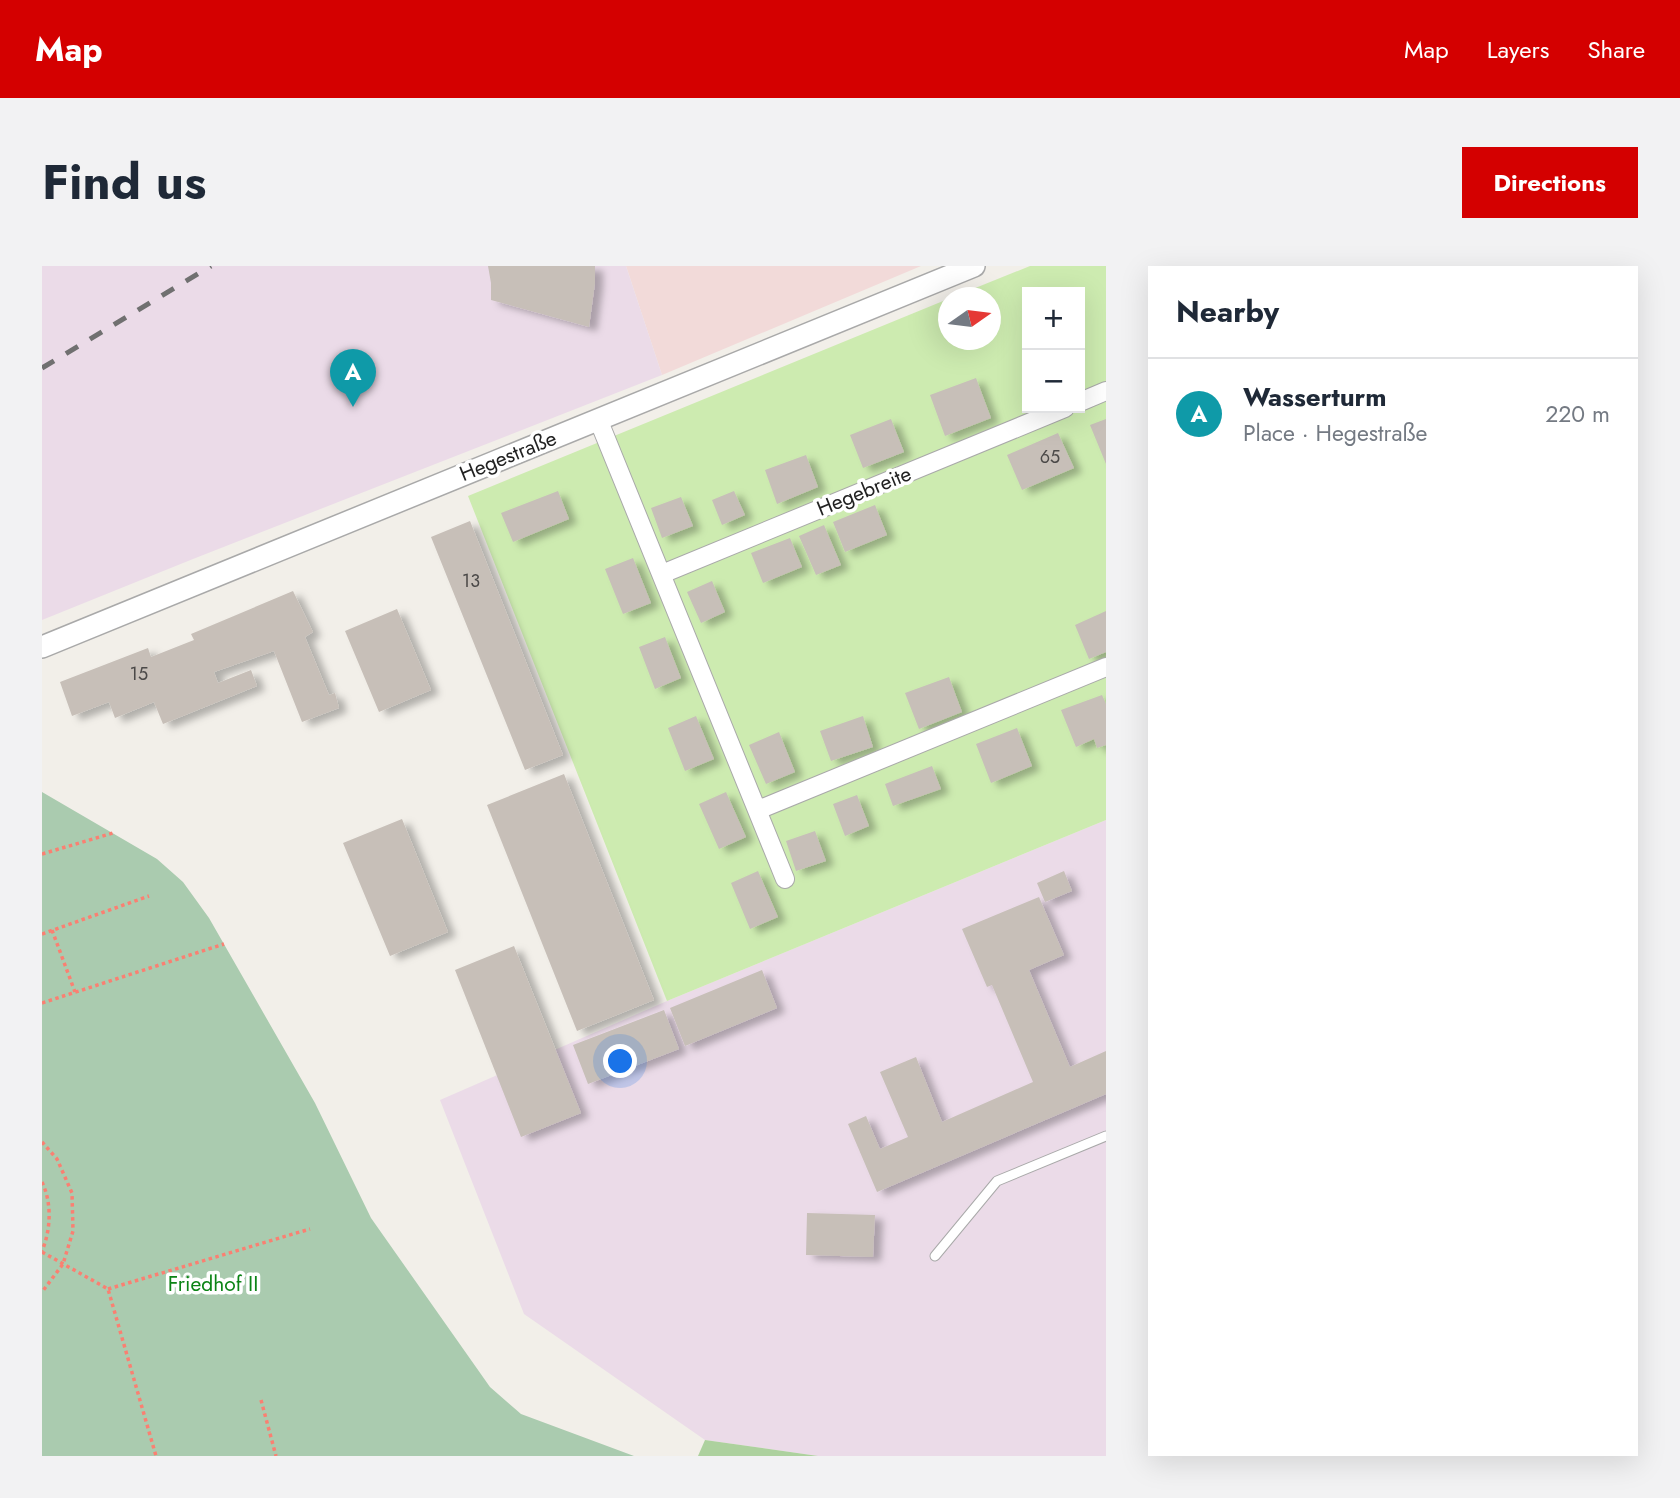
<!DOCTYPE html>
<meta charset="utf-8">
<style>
body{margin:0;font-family:Jost,sans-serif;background:#f2f2f3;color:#1f2937}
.controls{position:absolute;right:21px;top:21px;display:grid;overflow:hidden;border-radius:0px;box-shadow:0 7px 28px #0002}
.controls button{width:63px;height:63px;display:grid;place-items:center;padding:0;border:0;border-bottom:2px solid #e0e1e3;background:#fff;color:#1f2937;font:35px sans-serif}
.compass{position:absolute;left:896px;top:21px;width:63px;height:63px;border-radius:50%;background:#fff;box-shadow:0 7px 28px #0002;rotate:76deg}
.you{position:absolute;left:579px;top:796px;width:24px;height:24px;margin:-18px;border:5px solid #fff;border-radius:50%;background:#1a73e8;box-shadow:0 0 0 10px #1a73e833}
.badge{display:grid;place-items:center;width:46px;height:46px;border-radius:50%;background:#d40000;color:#fff;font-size:23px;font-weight:700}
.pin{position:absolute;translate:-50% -58px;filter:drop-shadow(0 2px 4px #0008)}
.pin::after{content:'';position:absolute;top:37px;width:24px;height:21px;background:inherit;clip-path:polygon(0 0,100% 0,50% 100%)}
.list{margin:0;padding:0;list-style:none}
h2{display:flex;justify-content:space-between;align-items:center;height:91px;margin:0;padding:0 28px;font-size:30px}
h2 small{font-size:23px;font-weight:400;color:#747a83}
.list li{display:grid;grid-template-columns:46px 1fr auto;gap:21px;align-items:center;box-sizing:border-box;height:112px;padding:0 28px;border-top:2px solid #e0e1e3}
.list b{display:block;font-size:26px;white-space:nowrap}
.list p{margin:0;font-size:23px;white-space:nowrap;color:#747a83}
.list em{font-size:23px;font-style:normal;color:#747a83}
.map{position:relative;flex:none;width:1064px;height:1190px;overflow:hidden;border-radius:0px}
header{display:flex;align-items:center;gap:42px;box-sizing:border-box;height:98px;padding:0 35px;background:#d40000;color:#fff}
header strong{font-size:33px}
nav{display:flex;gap:38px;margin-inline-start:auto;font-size:24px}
.intro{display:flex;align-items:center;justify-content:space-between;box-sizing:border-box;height:168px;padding:0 42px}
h1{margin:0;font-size:49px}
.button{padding:18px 32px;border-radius:0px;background:#d40000;color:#fff;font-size:24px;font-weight:700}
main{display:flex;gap:42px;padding:0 42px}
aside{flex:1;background:#fff;border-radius:0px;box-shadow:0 7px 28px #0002}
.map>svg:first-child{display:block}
</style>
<header>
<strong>Map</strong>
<nav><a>Map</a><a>Layers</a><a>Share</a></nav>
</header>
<div class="intro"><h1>Find us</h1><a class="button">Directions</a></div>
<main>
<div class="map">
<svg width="1064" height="1190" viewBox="0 0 1064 1190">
<defs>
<filter id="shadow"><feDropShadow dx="8" dy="4.5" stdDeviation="3.5" flood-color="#0004"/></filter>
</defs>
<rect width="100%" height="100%" fill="#f2efe9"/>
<!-- commercial -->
<path fill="#f2dad9" d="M584,0H879L620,109Z"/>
<!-- industrial -->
<path fill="#ebdbe8" d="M0,0H584L620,109L151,293L0,354Z
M1064,554V1190H776L663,1174L482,1048L398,834L625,735Z"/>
<!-- grass -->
<path fill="#cdebb0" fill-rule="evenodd" d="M988,0H1064V554L625,735L426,230L906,33V74H948V32L911,31ZM985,26H1038V142H985Z"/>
<!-- forest -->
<path fill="#add19e" d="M663,1174L776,1190H656Z"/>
<!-- cemetery -->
<path fill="#aacbaf" d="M0,526L115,593L141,616L167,652L273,837L329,952L448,1121L479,1148L592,1190H0Z"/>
<!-- building -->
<path fill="#c7bfb8" filter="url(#shadow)" d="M446,0H553V17L547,61L449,34V17Z
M934,112L949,152L903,170L888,129Z
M849,153L862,186L821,202L808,169Z
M1064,153V198L1048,159Z
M1016,167L1032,202L980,224L965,189Z
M764,189L776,221L735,238L723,204Z
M516,225L527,253L471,276L459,247Z
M692,225L703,249L680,259L670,234Z
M639,231L651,260L620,272L609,242Z
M833,239L845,269L803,286L791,256Z
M428,255L521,489L483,504L389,271Z
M782,259L799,299L774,309L757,270Z
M748,272L760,301L721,317L709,287Z
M591,292L609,337L581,348L563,303Z
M670,315L683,346L659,357L645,326Z
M251,325L271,366L263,371L287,429L293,427L297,442L260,456L232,385L172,406L176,417L209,404L215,420L121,458L112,436L73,452L67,436L30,450L18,416L106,382L109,391L152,374L149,368Z
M355,343L389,424L337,446L303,365Z
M1064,345V386L1047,393L1033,359Z
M623,371L639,412L613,423L597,381Z
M907,411L920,446L877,463L863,427Z
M1060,429L1064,438V479L1055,482L1052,473L1034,481L1019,444Z
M654,450L672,493L643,505L626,462Z
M821,450L831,481L789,495L778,465Z
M975,462L990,500L949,517L934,478Z
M737,466L753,506L724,518L707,479Z
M890,500L899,523L851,540L843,518Z
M522,508L612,734L535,765L445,539Z
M684,526L704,571L677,583L657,538Z
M815,529L827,560L803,570L791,538Z
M360,553L406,666L348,690L301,577Z
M773,565L784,595L754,605L744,575Z
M716,605L736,651L708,663L689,617Z
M1022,605L1030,625L1003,636L995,617Z
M997,631L1022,689L987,704L1028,801L1064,785V828L835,926L806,858L824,850L838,883L866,871L838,806L874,791L900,856L991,816L950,719L945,721L920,663Z
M472,680L539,847L479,871L413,704Z
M720,704L735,742L643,780L628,742Z
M622,744L637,783L546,818L531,779Z
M765,947L833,949L831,991L764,989Z"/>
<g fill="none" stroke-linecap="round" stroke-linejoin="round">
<!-- service casing -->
<g stroke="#a9a9a9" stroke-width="11">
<path id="service" d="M893,990L955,915L1064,870"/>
</g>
<!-- minor casing -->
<g stroke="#a9a9a9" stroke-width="20">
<path id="minor" d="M1038,136L1064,125
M556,153L743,613
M620,308L1023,142
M716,544L1064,401"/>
</g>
<!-- tertiary casing -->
<g stroke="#a9a9a9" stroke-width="24">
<path id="tertiary" d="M0,381L932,0"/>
</g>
<!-- path -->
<path stroke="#fa8072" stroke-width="3.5" stroke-dasharray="3.5 3.5" stroke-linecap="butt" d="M0,588L71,567
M10,664L33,726
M0,668L107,630
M0,737L182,678
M0,876L15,893L30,927L31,965L21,998L0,1026
M0,916C10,937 9,963 0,985
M0,986L66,1023L114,1190
M66,1023L268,963
M219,1134L234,1190"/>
<!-- service -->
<use href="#service" stroke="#fff" stroke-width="9"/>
<!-- minor -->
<use href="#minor" stroke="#fff" stroke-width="18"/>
<!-- tertiary -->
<use href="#tertiary" stroke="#fff" stroke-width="21"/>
<!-- rail -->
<path stroke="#707070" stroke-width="5" stroke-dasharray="14 14" stroke-linecap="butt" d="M0,102L169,0"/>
</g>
<g text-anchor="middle" stroke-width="7" stroke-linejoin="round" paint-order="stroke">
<!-- number labels -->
<g font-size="18" fill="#4b4948">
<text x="1008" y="197">65</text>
<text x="429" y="321">13</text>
<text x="97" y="414">15</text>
</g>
<!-- street labels -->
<g font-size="21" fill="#222" stroke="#fff">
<text transform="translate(466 190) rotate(-22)" y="7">Hegestraße</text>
<text transform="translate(822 225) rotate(-22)" y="7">Hegebreite</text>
</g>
<!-- park labels -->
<g font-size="21" fill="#0c8416" stroke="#fff">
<text x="171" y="1025">Friedhof II</text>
</g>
</g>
</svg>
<div class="controls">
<button>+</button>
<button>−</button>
</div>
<svg class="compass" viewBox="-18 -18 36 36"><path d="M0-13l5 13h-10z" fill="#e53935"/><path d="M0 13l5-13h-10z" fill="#747a83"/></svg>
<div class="you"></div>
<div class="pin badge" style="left:311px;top:141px;background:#0f9aa8">A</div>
</div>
<aside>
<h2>Nearby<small></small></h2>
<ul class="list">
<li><span class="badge" style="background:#0f9aa8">A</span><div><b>Wasserturm</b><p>Place · Hegestraße</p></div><em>220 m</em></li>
</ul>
</aside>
</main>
